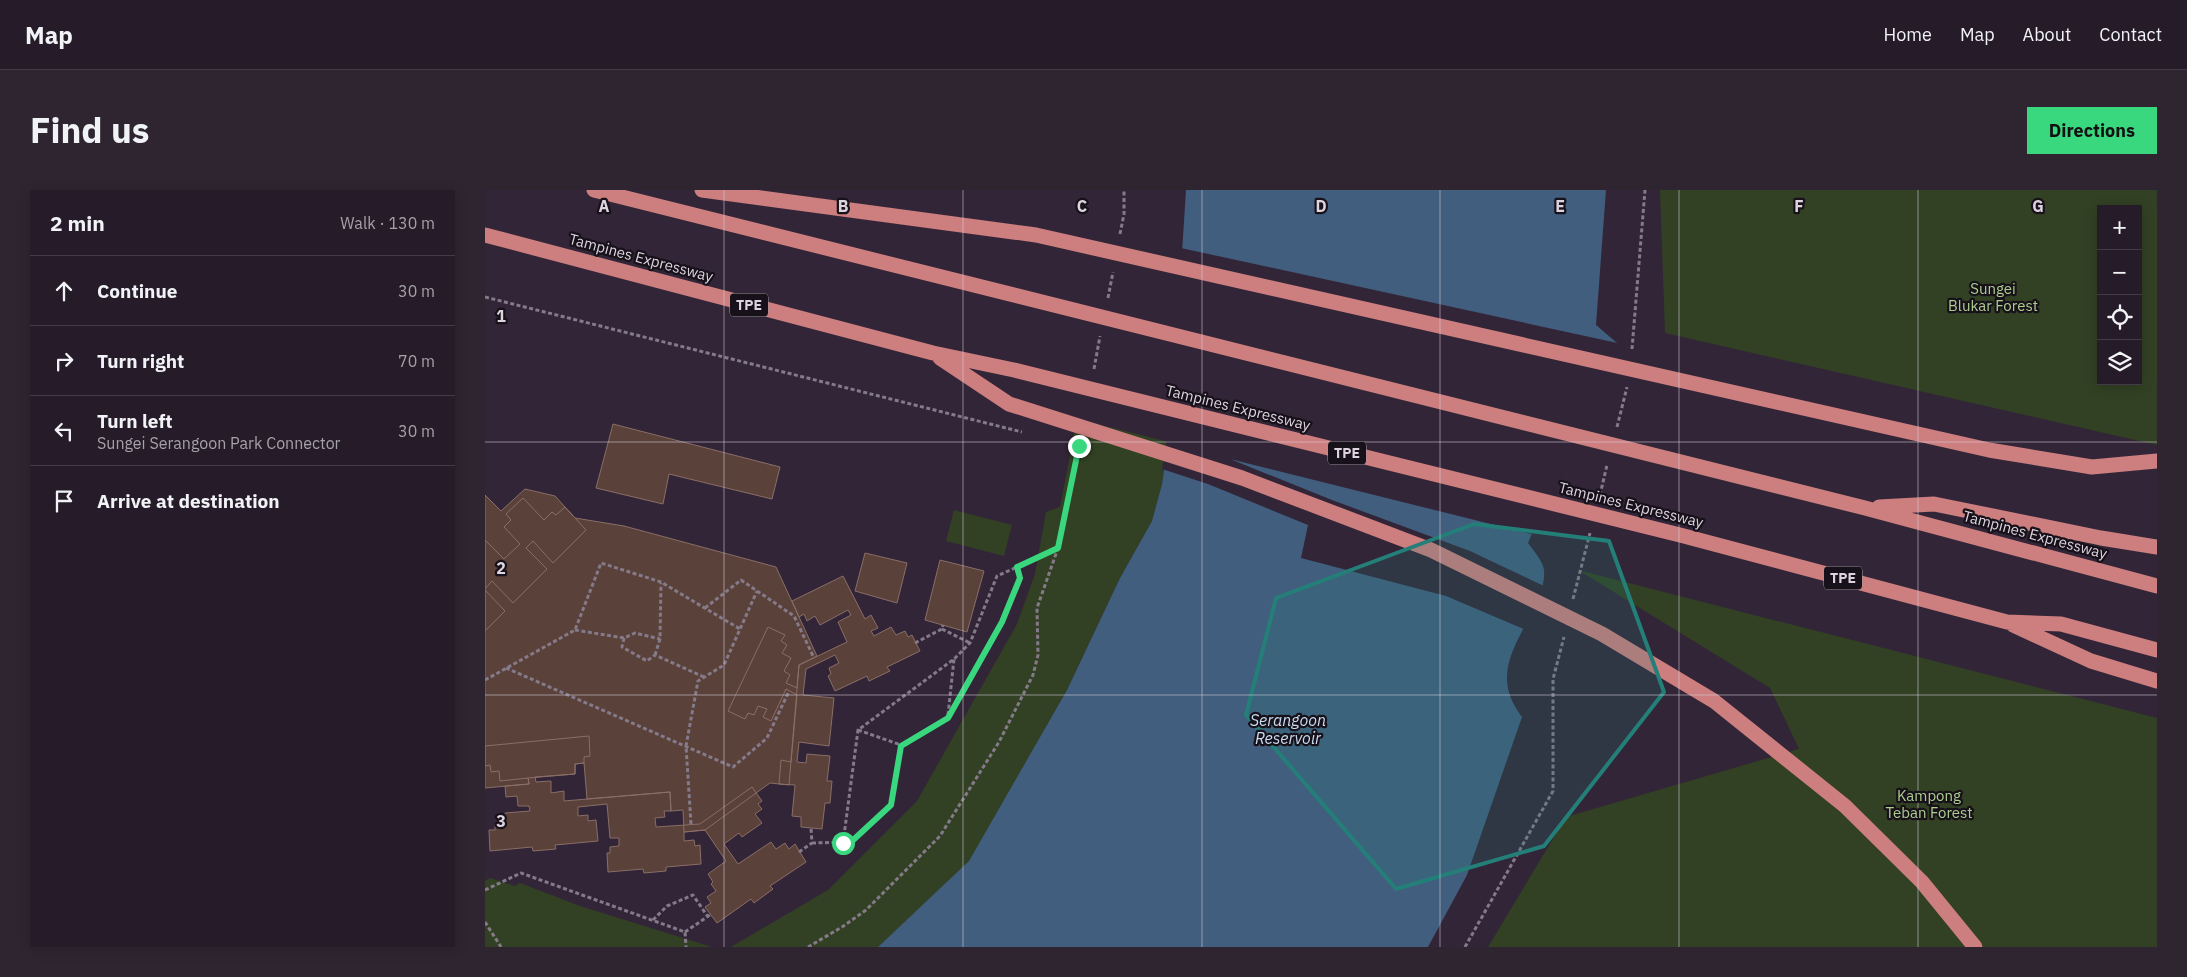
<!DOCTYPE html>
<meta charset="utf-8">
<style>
body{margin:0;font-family:"IBM Plex Sans",sans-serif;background:#2e2531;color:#f1f3f6}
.controls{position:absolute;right:15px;top:15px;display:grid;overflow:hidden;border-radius:0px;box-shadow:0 2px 12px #0003}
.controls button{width:45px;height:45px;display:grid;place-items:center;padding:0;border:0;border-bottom:1px solid #423a46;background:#261c29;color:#f1f3f6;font:25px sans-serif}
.stop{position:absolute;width:15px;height:15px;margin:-11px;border:4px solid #39d87f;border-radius:50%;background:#fff}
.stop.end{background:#39d87f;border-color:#fff;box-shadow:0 1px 5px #0008}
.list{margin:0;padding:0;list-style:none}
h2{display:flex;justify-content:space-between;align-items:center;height:65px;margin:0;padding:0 20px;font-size:21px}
h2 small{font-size:16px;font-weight:400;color:#a4a1a8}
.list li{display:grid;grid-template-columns:32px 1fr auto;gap:15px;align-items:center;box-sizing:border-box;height:70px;padding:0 20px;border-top:1px solid #423a46}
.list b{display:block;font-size:19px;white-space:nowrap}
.list p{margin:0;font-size:16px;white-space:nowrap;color:#a4a1a8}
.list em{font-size:16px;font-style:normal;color:#a4a1a8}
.icon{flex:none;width:28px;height:28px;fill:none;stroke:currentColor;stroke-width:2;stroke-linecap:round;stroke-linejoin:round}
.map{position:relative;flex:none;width:1672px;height:757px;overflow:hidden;border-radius:0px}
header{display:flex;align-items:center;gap:30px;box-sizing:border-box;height:70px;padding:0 25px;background:#261c29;border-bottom:1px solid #423a46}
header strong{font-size:24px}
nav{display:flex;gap:28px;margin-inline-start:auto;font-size:18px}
.intro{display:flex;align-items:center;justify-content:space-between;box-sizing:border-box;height:120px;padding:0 30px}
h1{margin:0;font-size:35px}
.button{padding:12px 22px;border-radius:0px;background:#39d87f;color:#111;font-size:18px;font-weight:700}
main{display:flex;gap:30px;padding:0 30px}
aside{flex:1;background:#261c29;border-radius:0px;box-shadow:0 2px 12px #0003}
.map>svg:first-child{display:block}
</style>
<header>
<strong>Map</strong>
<nav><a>Home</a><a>Map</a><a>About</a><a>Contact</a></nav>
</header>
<div class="intro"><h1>Find us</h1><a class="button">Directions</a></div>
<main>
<aside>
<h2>2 min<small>Walk · 130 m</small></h2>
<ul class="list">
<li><svg class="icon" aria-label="ahead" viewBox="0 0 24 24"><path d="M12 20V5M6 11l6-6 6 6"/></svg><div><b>Continue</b></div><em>30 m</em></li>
<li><svg class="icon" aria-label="right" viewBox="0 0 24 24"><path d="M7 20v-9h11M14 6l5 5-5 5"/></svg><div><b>Turn right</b></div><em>70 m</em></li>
<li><svg class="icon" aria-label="left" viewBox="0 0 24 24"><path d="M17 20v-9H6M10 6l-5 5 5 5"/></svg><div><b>Turn left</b><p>Sungei Serangoon Park Connector</p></div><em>30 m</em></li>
<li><svg class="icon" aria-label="arrive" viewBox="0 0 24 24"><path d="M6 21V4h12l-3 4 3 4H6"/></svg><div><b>Arrive at destination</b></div></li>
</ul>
</aside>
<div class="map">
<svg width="1672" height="757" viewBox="0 0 1672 757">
<rect width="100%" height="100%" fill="#322537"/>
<!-- green -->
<path fill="#324124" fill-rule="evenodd" d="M1175,0H1672V255L1180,143ZM1616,19H1653V191H1616Z
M592,229L684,252L677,294L667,331L635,388L582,500L484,672L393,757H246L343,700L432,611L532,434L550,384L561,322L575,317Z
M469,320L527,335L519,366L461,351Z
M1093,380L1672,528V757H1003L1081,627L1314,559L1285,498Z
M5,688L30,696L35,693L95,716L227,757H0V691Z"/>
<!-- water -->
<path fill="#415e7e" d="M701,0H1121L1111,135L1138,158L1107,171L1103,212L1043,353C1048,360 1058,371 1059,380C1060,392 1056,402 1051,413C1033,454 1004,484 1037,527L982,685L943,757H393L484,671L582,500L635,388L667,331L677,294L686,235Z"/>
<!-- pier -->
<path fill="#322537" d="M696,58L1137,154L1140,157L1139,160L1110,173L1106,213L1050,345L745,269L847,310L985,361L1061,397L1052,430L1041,440L961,406L816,368L823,335L723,294L677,279L684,235Z"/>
<!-- building -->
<path fill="#5a413a" stroke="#8a6e67" d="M128,234L295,277L287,309L184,284L178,314L111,298Z
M40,299L70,306L90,328L139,336L291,377L332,466L314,475L304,595L285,593L220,640L199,642L198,620L186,621L185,602L102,609L99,573L90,574V584L43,588L44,594L0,598V305L16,321Z
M38,308L59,330L67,322L71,325L80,317L101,340L68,373L48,351L41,358L62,379L28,413L7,391L0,399V350L19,369L35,354L19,337L26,330L21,324Z
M380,363L422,373L412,413L370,401Z
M455,370L499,381L482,442L440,430Z
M358,386L380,429L386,425L393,438L386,441L389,446L406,437L411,445L420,441L423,447L427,445L435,461L402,477L405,481L384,491L382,486L350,501L343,486L346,484L344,478L354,473L350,465L321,479L318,505L349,508L344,556L314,552L312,572L321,573L322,564L345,566L342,591H347L345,613H340L337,639L316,637V627L307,626L310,595L294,594L296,570L306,572L312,505L301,499L286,531L278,527L282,519L273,516L269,525L263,523L260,529L243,521L283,437L300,445L296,451L302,455L297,463L306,468L299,481L305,485L301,493L312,498L314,475L362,452L353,432L366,425L363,420L335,435L330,426L322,431L319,424L314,427L307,411Z
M0,400L20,421L0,441Z
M104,546L105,566L99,567V573L90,574V584L50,587L51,592L66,591V603L79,601V611L185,602L186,621H179L180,627L170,628L171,637L215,634L267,597L277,611L273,614L277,619L270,624L277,633L257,647L254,643L239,654L253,674L286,652L291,659L300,653L304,659L310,654L321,672L285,696L288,699L269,713L266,709L232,733L220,717L226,713L222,707L231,701L226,694L228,692L223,684L241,671L220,640L199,642V651L209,650L210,656L215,655L216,674L181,677V681L159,683L158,679L123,682L122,663H125V657L134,656V648H125L122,614L93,617V626L103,625V631L111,630L113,651L70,655L71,659L48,661L47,657L5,661L4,640H10V634L19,633L20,623L45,621L44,616H33L32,606L21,607L20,596L44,594L43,588L15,591L14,581L6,582L5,575L0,576V556Z"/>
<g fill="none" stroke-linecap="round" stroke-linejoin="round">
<!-- path -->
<path stroke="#857a89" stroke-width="3" stroke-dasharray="4 2.5" stroke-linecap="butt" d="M635,44L639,24V0
M0,107L537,242
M623,108L628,82
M1147,159L1160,0
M609,179L615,146
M1132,237L1142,197
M1115,305L1122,275
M1088,409L1105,343
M220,418L256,390L309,426L329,468
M457,439L485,453
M90,440L139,448L150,443L175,449
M139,448L137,457L162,471L170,465L219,487
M430,453L457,439L458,435
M170,465L175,449L176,393
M21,478L248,577L282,548L304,501
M0,490L90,440L116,373L176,392L255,439
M463,525L469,469
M373,540L416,555
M206,634L201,556L213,491L239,475L272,401
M327,653L366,652L406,615L416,555L463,528L517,432L535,388L532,377L573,358
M358,653L373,540L469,469L485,453L512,386L532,377
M314,662L327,653L326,638
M0,700L36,683L200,742L201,757
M168,730L182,716L208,705L223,727
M0,732L16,757
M200,742L225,725
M323,757L357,737L381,720L455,646L514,552L548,485L553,465L552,418L573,358L594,256
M980,757L1068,601V489L1079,447"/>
<!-- highway -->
<path stroke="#cd7e7e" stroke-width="15" d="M109,0L1380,318L1672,396
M217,0L551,45L1504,260L1607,277L1672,271
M0,45L448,163L529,180L1195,345L1522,432L1576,434L1672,460
M455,168L524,214L757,288L946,360L1117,444L1229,511L1360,616L1437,692L1490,757
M1394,317L1449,314L1616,348L1672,357
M1528,435L1606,471L1672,491"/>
</g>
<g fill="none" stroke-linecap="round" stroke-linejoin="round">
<!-- route -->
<path stroke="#39d87f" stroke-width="6" d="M358,653L366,652L406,615L416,556L463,528L517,432L535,388L532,377L573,358L594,256"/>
</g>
<!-- marked area -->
<path fill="#247f79" fill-opacity="0.2" stroke="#247f79" stroke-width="4" stroke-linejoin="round" d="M989,334L1124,351L1179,502L1059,656L911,699L761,525L791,408Z"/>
<!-- grid -->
<path fill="none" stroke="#ddd4e0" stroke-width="1" stroke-opacity="0.55" d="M239,0V757M478,0V757M717,0V757M955,0V757M1194,0V757M1433,0V757M0,252H1672M0,505H1672"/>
<g text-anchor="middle" stroke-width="4.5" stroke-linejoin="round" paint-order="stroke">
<!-- shield labels -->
<g fill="#171119" stroke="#a29aa4" stroke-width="1">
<rect x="245" y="103.5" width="38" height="23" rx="4"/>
<rect x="843" y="251.5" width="38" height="23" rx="4"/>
<rect x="1339" y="376.5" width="38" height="23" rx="4"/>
</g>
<g font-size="14" font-weight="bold" fill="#ddd4e0">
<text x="264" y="120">TPE</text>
<text x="862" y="268">TPE</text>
<text x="1358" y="393">TPE</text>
</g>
<!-- street labels -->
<g font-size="15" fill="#ddd4e0" stroke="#171119">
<text transform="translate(156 68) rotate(15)" y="5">Tampines Expressway</text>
<text transform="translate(753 218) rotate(14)" y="5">Tampines Expressway</text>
<text transform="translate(1146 315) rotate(14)" y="5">Tampines Expressway</text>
<text transform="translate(1550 345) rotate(15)" y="5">Tampines Expressway</text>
</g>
<!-- park labels -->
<g font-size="15" fill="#adce8f" stroke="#171119">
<text x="1508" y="104">Sungei<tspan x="1508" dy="17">Blukar Forest</tspan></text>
<text x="1444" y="611">Kampong<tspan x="1444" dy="17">Teban Forest</tspan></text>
</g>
<!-- water labels -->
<g font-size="16" font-style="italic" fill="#caddf4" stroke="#171119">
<text x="803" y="536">Serangoon<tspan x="803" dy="18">Reservoir</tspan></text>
</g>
</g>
<g font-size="16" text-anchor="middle" font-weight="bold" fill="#ddd4e0" stroke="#171119" stroke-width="4.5" stroke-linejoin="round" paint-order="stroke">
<text x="119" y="22">A</text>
<text x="358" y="22">B</text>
<text x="597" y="22">C</text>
<text x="836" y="22">D</text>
<text x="1075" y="22">E</text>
<text x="1314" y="22">F</text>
<text x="1553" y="22">G</text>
<text x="16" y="132">1</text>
<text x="16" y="384">2</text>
<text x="16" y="637">3</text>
</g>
</svg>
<div class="controls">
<button>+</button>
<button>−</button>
<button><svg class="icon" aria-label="locate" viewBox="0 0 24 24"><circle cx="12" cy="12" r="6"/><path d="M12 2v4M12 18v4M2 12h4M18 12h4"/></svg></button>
<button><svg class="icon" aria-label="layers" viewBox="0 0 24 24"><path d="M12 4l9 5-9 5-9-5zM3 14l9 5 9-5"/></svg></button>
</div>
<div class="stop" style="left:358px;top:653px"></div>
<div class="stop end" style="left:594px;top:256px"></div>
</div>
</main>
